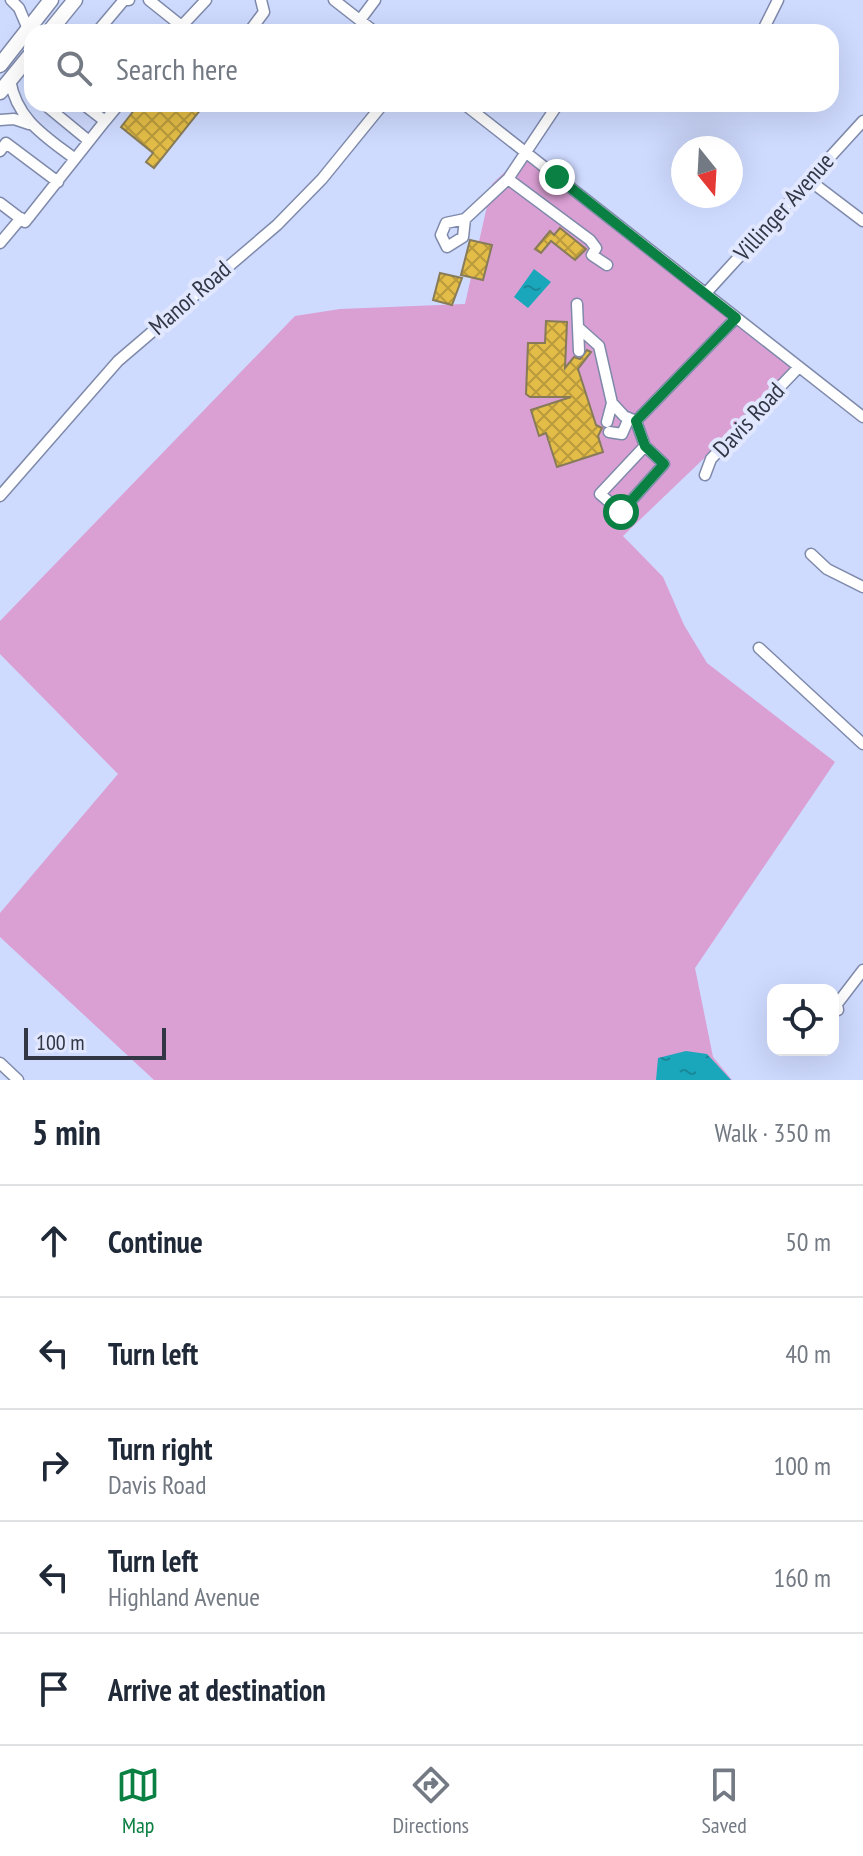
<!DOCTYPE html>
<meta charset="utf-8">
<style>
body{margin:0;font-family:"PT Sans Narrow",sans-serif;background:#f6f6f7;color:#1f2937}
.controls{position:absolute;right:24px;bottom:24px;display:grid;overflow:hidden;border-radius:16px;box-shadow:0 8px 32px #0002}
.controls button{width:72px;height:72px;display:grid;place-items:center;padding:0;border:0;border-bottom:2px solid #e0e1e3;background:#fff;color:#1f2937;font:40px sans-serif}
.compass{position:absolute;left:671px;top:136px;width:72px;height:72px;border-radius:50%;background:#fff;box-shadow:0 8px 32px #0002;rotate:162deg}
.scale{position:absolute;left:24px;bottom:20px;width:142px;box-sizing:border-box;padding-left:8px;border:4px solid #323745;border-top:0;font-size:22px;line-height:28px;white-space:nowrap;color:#323745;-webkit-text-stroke:6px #e0e7fe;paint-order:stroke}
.stop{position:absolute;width:24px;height:24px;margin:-18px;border:6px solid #0b8043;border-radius:50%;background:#fff}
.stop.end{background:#0b8043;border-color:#fff;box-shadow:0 2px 8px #0008}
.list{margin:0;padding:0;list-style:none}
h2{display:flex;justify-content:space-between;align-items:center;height:104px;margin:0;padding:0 32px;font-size:34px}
h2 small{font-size:26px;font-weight:400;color:#747a83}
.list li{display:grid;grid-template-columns:52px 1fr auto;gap:24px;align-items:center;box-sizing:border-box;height:112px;padding:0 32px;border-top:2px solid #e0e1e3}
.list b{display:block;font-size:30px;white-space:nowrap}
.list p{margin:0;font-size:26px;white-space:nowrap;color:#747a83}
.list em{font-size:26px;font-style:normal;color:#747a83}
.icon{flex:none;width:44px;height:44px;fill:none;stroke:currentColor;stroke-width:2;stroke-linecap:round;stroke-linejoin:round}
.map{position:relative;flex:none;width:863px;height:1080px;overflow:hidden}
.search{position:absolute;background:#fff;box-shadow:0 8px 32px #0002;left:24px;right:24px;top:24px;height:88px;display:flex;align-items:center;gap:20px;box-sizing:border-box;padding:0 28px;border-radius:24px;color:#747a83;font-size:30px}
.sheet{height:664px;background:#fff}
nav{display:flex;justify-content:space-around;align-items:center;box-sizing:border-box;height:112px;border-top:2px solid #e0e1e3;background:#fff;font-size:22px;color:#747a83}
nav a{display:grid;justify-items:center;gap:4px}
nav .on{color:#0b8043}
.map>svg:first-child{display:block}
</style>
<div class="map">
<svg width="863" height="1080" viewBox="0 0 863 1080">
<defs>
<pattern id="water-ripples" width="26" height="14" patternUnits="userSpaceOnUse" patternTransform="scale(2)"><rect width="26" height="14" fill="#1ba7bb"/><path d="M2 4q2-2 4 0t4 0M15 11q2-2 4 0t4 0" fill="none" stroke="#19899a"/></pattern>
<pattern id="building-cross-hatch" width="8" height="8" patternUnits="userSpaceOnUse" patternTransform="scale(2)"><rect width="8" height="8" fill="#e3bd47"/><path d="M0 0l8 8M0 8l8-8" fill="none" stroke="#b99a3d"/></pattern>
</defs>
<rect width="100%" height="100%" fill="#cedafe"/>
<!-- grass -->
<path fill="#da9fd3" d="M525,153L798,368L623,536L663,577L684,625L707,663L835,762L695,968L713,1057L732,1080H154L0,937V913L118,774L0,654V621L295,316L340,309L465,304L492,184Z"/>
<!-- water -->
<path fill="url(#water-ripples)" d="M534,269L551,282L528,308L514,297Z
M686,1051L707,1054L731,1080H656L658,1058Z"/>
<!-- building -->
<path fill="url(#building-cross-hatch)" stroke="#877b58" stroke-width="2" d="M139,104H205L154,168L146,162L153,153L121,127Z
M560,228L586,249L575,260L551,241L541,253L535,249L550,231L554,235Z
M470,240L492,245L483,280L461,275Z
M440,273L462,278L452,305L433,300Z
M546,321L567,322L565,368L574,357L580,359L587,350L591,352L578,369L596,425L602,428L598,436L603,452L557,467L546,433L539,436L531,410L571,397H530L526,394L528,343H545Z"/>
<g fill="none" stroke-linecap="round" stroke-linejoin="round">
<!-- minor casing -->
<g stroke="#7f8aab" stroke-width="13">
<path id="minor" d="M11,0L19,8L28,29
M149,0L189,32
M334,0L375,32
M360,20L375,0
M97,32L124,0H129
M176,32L206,0
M249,32L264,12L261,0
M762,32L778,0
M10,80C17,120 45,136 75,159
M44,104L89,141
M464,104L863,417
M558,104L508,179L590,240L596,248L592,255L607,265
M0,120L14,119L29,124
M105,121L119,104
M0,151L6,143L58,182
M809,180L863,221
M0,203L25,222L105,121L83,104
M465,219L463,237L447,247L441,235L446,223L465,219L508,179
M0,243L21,218
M706,293L863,121
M577,304L579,351
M580,329L599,346L612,403L607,422
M612,403L624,416L636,421L645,446L664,464L621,512L600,494L645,446
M636,421L736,318
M609,432L622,434L629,418
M705,475L711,459L798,368
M0,496L118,361L277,225L322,179L383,104
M811,554L827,569L863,587
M759,648L863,744
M838,1010L837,1004L863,970
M0,1063L18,1080"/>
</g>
<!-- highway casing -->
<g stroke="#7f8aab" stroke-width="17">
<path id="highway" d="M49,32L75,0
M0,65L51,0
M0,92L32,53"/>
</g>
<!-- minor -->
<use href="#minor" stroke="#fff" stroke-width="10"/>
<!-- highway -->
<use href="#highway" stroke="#fff" stroke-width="14"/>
</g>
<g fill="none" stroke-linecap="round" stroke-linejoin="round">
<!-- route -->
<path stroke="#0b8043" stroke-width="10" d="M557,177L736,318L636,421L645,446L664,464L621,512"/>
</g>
<g text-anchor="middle" stroke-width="8" stroke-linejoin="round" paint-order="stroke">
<!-- street labels -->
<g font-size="24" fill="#323745" stroke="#e0e7fe">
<text transform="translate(784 207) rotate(-48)" y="8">Villinger Avenue</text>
<text transform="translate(190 298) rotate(-41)" y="8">Manor Road</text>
<text transform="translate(749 420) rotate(-47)" y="8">Davis Road</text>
</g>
</g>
</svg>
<div class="controls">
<button><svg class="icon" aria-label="locate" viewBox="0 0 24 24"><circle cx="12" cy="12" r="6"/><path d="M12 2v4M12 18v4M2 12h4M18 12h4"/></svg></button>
</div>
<svg class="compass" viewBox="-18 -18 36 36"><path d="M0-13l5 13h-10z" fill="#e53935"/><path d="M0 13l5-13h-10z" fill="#747a83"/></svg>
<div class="scale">100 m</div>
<div class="stop" style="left:621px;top:512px"></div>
<div class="stop end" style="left:557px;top:177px"></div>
<div class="search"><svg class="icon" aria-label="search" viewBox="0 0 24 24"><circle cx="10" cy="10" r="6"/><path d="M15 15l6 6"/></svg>Search here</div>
</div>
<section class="sheet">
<h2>5 min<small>Walk · 350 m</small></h2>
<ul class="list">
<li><svg class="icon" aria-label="ahead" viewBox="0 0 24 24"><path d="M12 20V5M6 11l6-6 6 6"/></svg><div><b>Continue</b></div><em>50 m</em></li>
<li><svg class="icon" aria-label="left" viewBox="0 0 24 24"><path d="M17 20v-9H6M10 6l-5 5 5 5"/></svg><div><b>Turn left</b></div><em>40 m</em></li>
<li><svg class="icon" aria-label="right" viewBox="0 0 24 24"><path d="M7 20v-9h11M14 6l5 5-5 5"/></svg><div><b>Turn right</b><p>Davis Road</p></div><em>100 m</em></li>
<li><svg class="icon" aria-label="left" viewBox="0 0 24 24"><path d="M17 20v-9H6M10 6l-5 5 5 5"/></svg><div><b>Turn left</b><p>Highland Avenue</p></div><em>160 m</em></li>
<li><svg class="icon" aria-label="arrive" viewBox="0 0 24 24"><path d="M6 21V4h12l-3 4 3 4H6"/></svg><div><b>Arrive at destination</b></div></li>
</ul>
</section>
<nav>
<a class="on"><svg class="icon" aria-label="map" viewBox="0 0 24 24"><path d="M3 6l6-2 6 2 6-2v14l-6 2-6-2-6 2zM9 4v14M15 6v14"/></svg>Map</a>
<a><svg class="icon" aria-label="directions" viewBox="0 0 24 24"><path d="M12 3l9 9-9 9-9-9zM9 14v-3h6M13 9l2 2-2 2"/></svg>Directions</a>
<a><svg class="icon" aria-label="saved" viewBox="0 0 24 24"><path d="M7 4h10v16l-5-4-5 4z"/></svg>Saved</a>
</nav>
